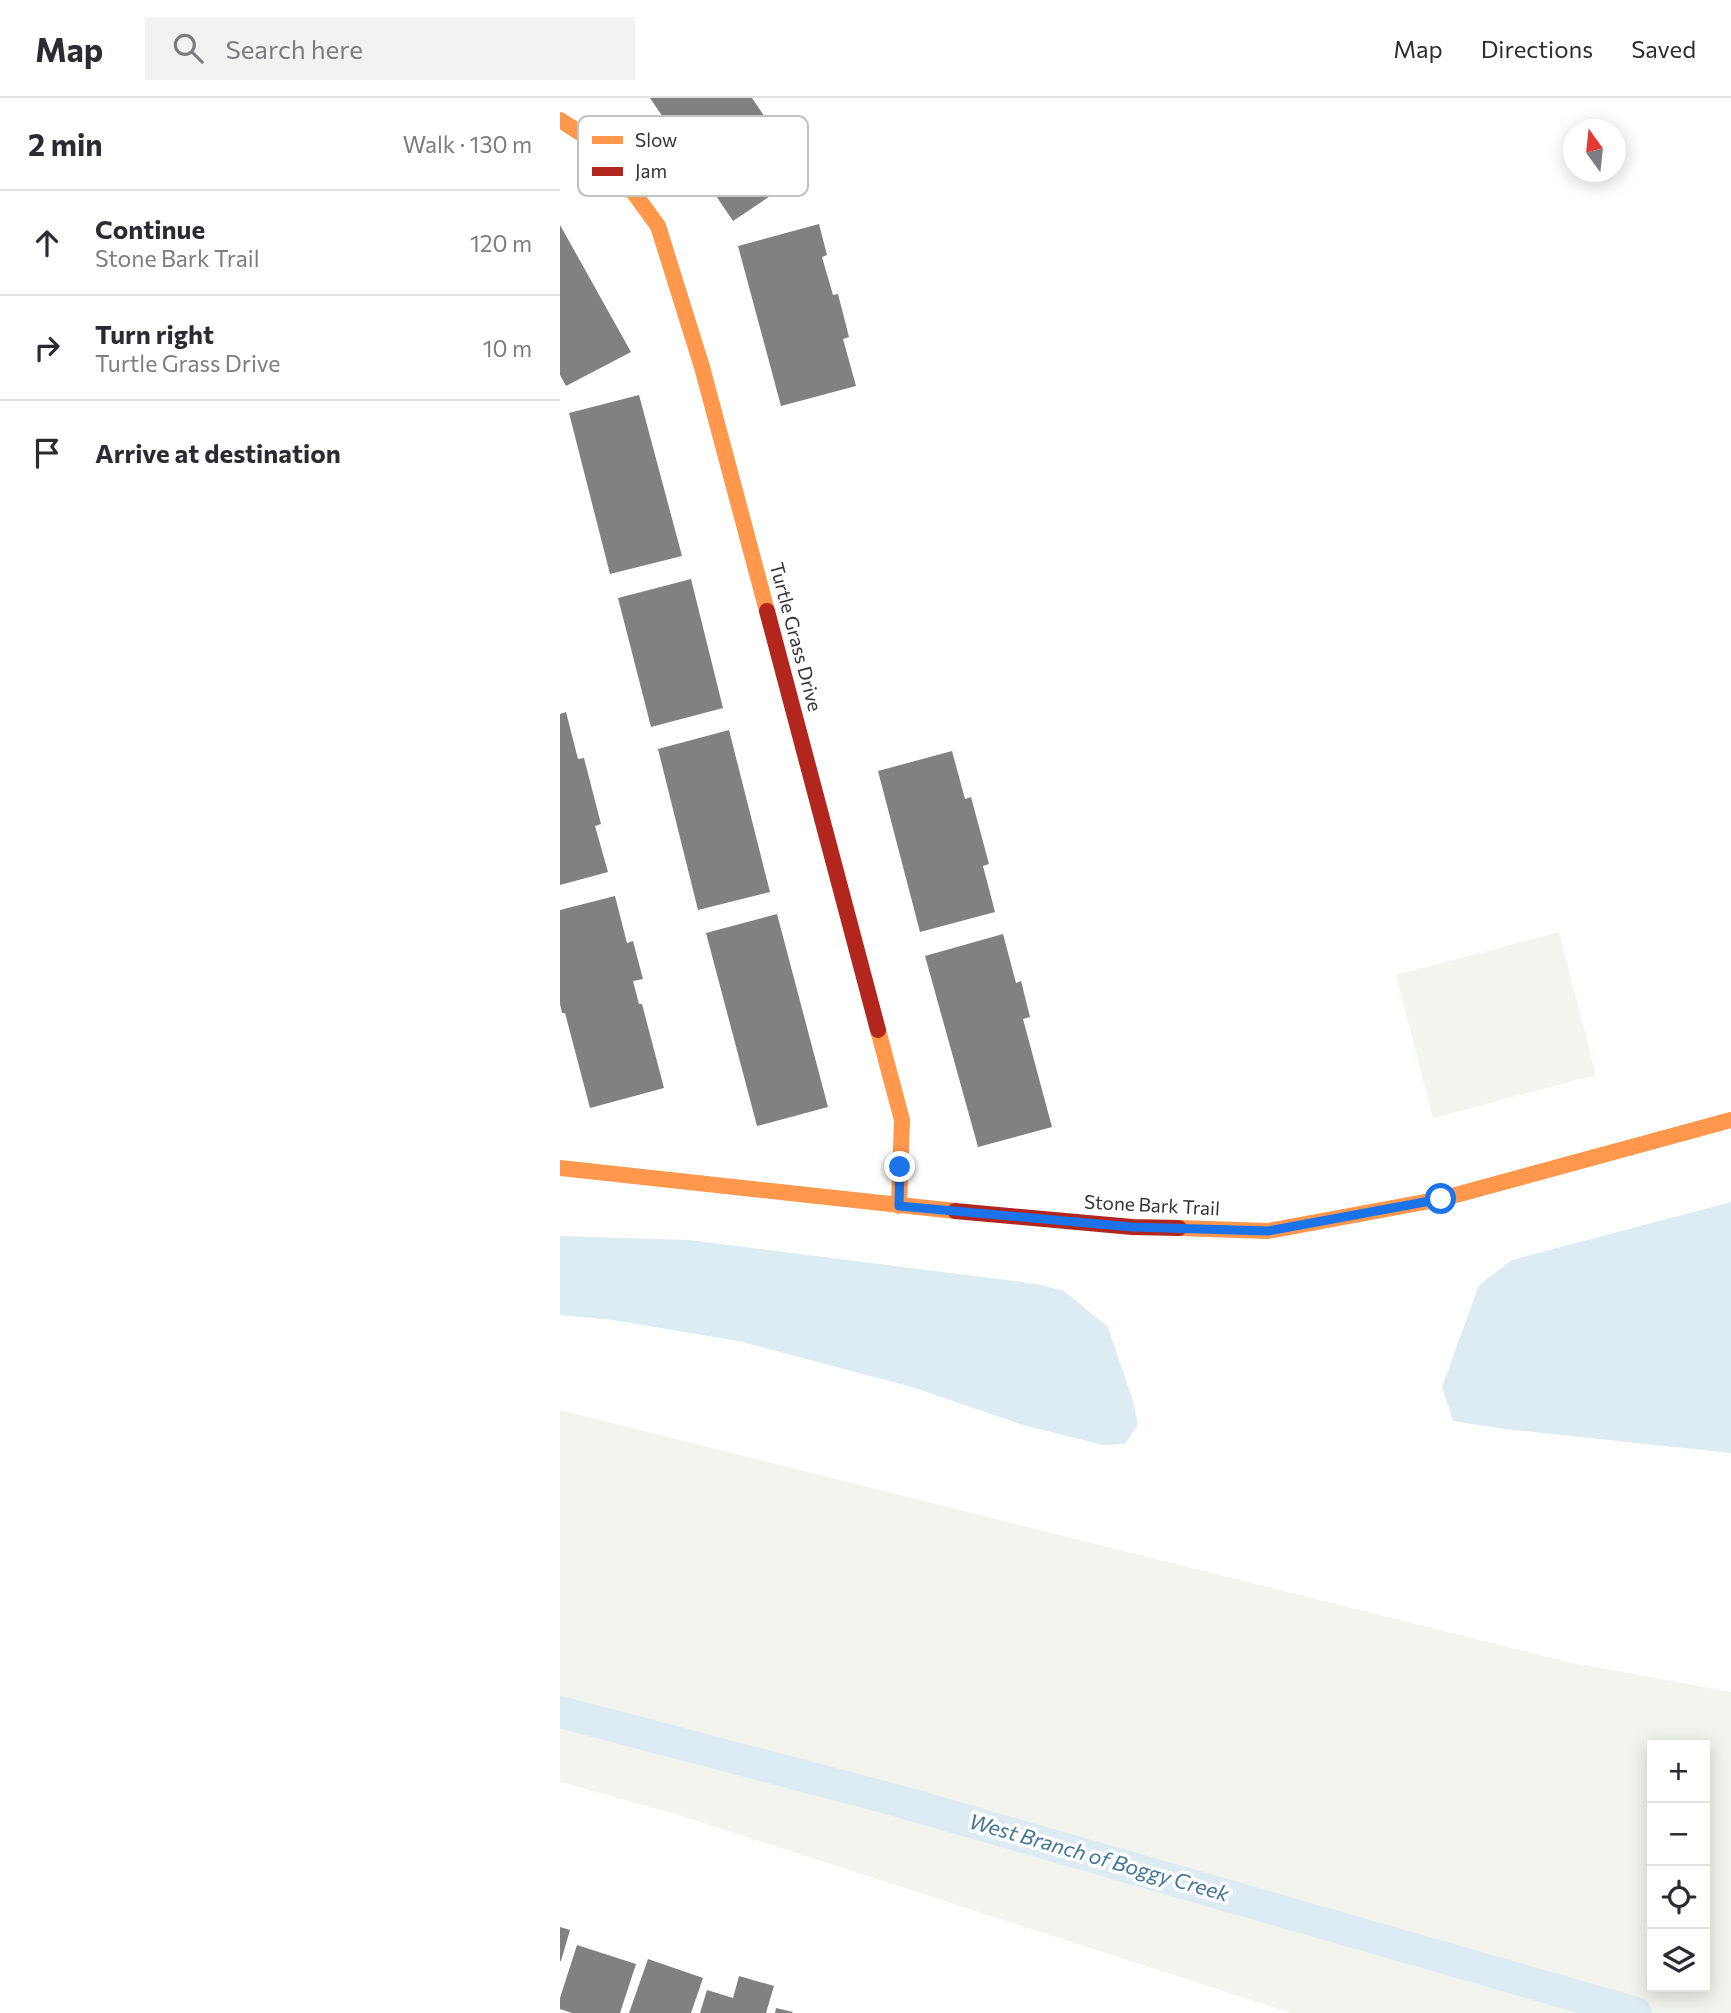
<!DOCTYPE html>
<meta charset="utf-8">
<style>
body{margin:0;font-family:Commissioner,sans-serif;background:#f2f2f3;color:#2b2b33}
.controls{position:absolute;right:21px;bottom:21px;display:grid;overflow:hidden;border-radius:0px;box-shadow:0 4px 18px #0003}
.controls button{width:63px;height:63px;display:grid;place-items:center;padding:0;border:0;border-bottom:2px solid #e1e1e2;background:#fff;color:#2b2b33;font:35px sans-serif}
.compass{position:absolute;left:1003px;top:21px;width:63px;height:63px;border-radius:50%;background:#fff;box-shadow:0 4px 18px #0003;rotate:345deg}
.stop{position:absolute;width:21px;height:21px;margin:-16px;border:5px solid #1a73e8;border-radius:50%;background:#fff}
.stop.end{background:#1a73e8;border-color:#fff;box-shadow:0 2px 7px #0008}
.list{margin:0;padding:0;list-style:none}
h2{display:flex;justify-content:space-between;align-items:center;height:91px;margin:0;padding:0 28px;font-size:30px}
h2 small{font-size:23px;font-weight:400;color:#7c7c81}
.list li{display:grid;grid-template-columns:46px 1fr auto;gap:21px;align-items:center;box-sizing:border-box;height:105px;padding:0 28px;border-top:2px solid #e1e1e2}
.list b{display:block;font-size:26px;white-space:nowrap}
.list p{margin:0;font-size:23px;white-space:nowrap;color:#7c7c81}
.list em{font-size:23px;font-style:normal;color:#7c7c81}
.icon{flex:none;width:38px;height:38px;fill:none;stroke:currentColor;stroke-width:2;stroke-linecap:round;stroke-linejoin:round}
.map{position:relative;flex:none;width:1171px;height:1915px;overflow:hidden}
header{display:flex;align-items:center;gap:42px;box-sizing:border-box;height:98px;padding:0 35px;background:#fff;border-bottom:2px solid #e1e1e2}
header strong{font-size:33px}
nav{display:flex;gap:38px;margin-inline-start:auto;font-size:24px}
.search{width:490px;height:63px;background:#f2f2f3;display:flex;align-items:center;gap:18px;box-sizing:border-box;padding:0 24px;border-radius:0px;color:#7c7c81;font-size:26px}
main{display:flex}
aside{flex:1;background:#fff}
.map>svg:first-child{display:block}
</style>
<header>
<strong>Map</strong>
<div class="search"><svg class="icon" aria-label="search" viewBox="0 0 24 24"><circle cx="10" cy="10" r="6"/><path d="M15 15l6 6"/></svg>Search here</div>
<nav><a>Map</a><a>Directions</a><a>Saved</a></nav>
</header>
<main>
<aside>
<h2>2 min<small>Walk · 130 m</small></h2>
<ul class="list">
<li><svg class="icon" aria-label="ahead" viewBox="0 0 24 24"><path d="M12 20V5M6 11l6-6 6 6"/></svg><div><b>Continue</b><p>Stone Bark Trail</p></div><em>120 m</em></li>
<li><svg class="icon" aria-label="right" viewBox="0 0 24 24"><path d="M7 20v-9h11M14 6l5 5-5 5"/></svg><div><b>Turn right</b><p>Turtle Grass Drive</p></div><em>10 m</em></li>
<li><svg class="icon" aria-label="arrive" viewBox="0 0 24 24"><path d="M6 21V4h12l-3 4 3 4H6"/></svg><div><b>Arrive at destination</b></div></li>
</ul>
</aside>
<div class="map">
<svg width="1171" height="1915" viewBox="0 0 1171 1915">
<rect width="100%" height="100%" fill="#fff"/>
<!-- green -->
<path fill="#f1f5ed" fill-rule="evenodd" d="M999,834L1036,977L873,1020L836,877Z
M0,1312L1003,1563L1171,1594V1915H731L119,1717L0,1684ZM1145,1647V1889H1092V1647Z"/>
<!-- water -->
<path fill="#ddebf3" d="M1171,1104V1355L945,1331L893,1323L882,1289L919,1187L952,1162Z
M0,1138L130,1142L477,1186L504,1193L548,1229L574,1306L578,1327L565,1346L543,1347L463,1327L352,1289L178,1243L53,1222L0,1217Z"/>
<g fill="none" stroke-linecap="round" stroke-linejoin="round">
<!-- canal -->
<path stroke="#ddebf3" stroke-width="32" d="M0,1614L335,1702L1076,1915"/>
</g>
<!-- building -->
<path fill="#818181" d="M90,0H192L213,31L207,35L237,80L173,123Z
M259,126L267,157L262,159L273,197L278,196L289,239L283,241L296,288L221,308L178,148Z
M0,127L71,254L6,288L0,277Z
M79,297L122,458L50,476L9,315Z
M131,481L163,610L91,629L58,500Z
M6,614L18,661L24,660L41,726L35,728L48,774L0,787V616Z
M169,632L210,794L138,812L98,651Z
M392,653L405,701L411,699L429,766L423,768L435,814L360,834L318,673Z
M55,798L67,845L73,843L83,881L73,883L79,906H82L104,990L30,1010L5,915H2L0,906V812Z
M217,816L268,1009L197,1028L146,835Z
M443,836L456,885L461,883L470,919L463,921L492,1029L418,1049L365,858Z
M0,1829L10,1832L1,1863H0Z
M17,1847L76,1866L60,1915H12L0,1911V1900Z
M88,1861L143,1880L131,1915H69Z
M179,1878L214,1888L206,1915H140L147,1892L173,1900Z
M216,1910L233,1914L232,1915H215Z"/>
<g fill="none" stroke-linecap="round" stroke-linejoin="round">
<!-- slow -->
<path stroke="#ff974d" stroke-width="16" d="M0,22L39,47L98,128L142,269L207,513
M318,932L342,1022L339,1108
M0,1070L395,1113
M619,1130L708,1133L881,1101L1171,1022"/>
<!-- jam -->
<path stroke="#b3261e" stroke-width="16" d="M207,513L318,932
M395,1113L572,1129L619,1130"/>
</g>
<g fill="none" stroke-linecap="round" stroke-linejoin="round">
<!-- route -->
<path stroke="#1a73e8" stroke-width="9" d="M340,1069L339,1108L572,1129L708,1133L881,1101"/>
</g>
<g text-anchor="middle" stroke-width="7" stroke-linejoin="round" paint-order="stroke">
<!-- street labels -->
<g font-size="19" fill="#333" stroke="#fff">
<text transform="translate(236 539) rotate(75)" y="7">Turtle Grass Drive</text>
<text transform="translate(592 1107) rotate(3)" y="7">Stone Bark Trail</text>
</g>
<!-- water labels -->
<g font-size="21" font-style="italic" fill="#3f7597" stroke="#fff">
<text transform="translate(539 1760) rotate(16)" y="7">West Branch of Boggy Creek</text>
</g>
</g>
<!-- legend -->
<rect x="18" y="18" width="230" height="80" rx="10" fill="#fff" stroke="#c2c2c2" stroke-width="2"/>
<rect x="32" y="38" width="31" height="8" fill="#ff974d"/>
<rect x="32" y="69" width="31" height="9" fill="#b3261e"/>
<g font-size="19" fill="#333">
<text x="75" y="49">Slow</text>
<text x="75" y="80">Jam</text>
</g>
</svg>
<div class="controls">
<button>+</button>
<button>−</button>
<button><svg class="icon" aria-label="locate" viewBox="0 0 24 24"><circle cx="12" cy="12" r="6"/><path d="M12 2v4M12 18v4M2 12h4M18 12h4"/></svg></button>
<button><svg class="icon" aria-label="layers" viewBox="0 0 24 24"><path d="M12 4l9 5-9 5-9-5zM3 14l9 5 9-5"/></svg></button>
</div>
<svg class="compass" viewBox="-18 -18 36 36"><path d="M0-13l5 13h-10z" fill="#e53935"/><path d="M0 13l5-13h-10z" fill="#7c7c81"/></svg>
<div class="stop" style="left:881px;top:1101px"></div>
<div class="stop end" style="left:340px;top:1069px"></div>
</div>
</main>
